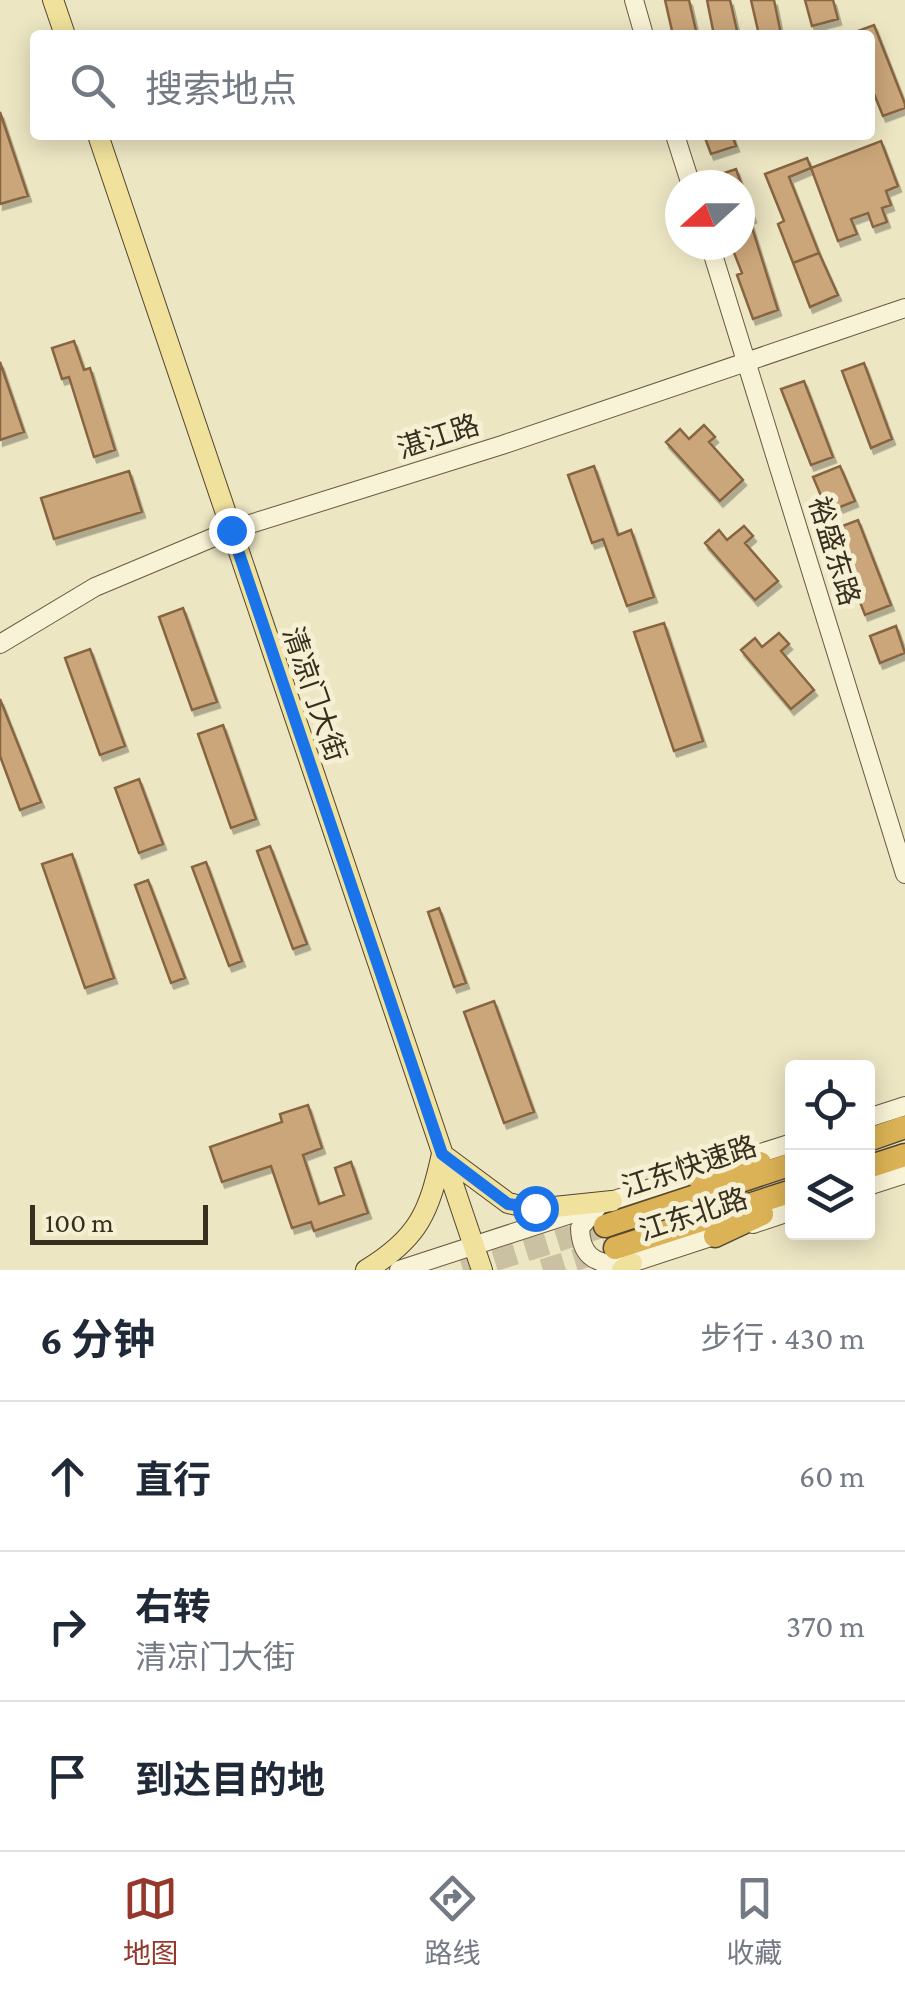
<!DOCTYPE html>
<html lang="zh">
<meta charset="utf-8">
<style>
body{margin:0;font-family:"Crimson Pro","Noto Sans SC",serif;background:#f2f2f3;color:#1f2937}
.controls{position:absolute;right:30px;bottom:30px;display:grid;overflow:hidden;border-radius:10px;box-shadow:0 5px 25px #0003}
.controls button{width:90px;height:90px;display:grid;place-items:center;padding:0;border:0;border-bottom:2px solid #e0e1e3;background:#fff;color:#1f2937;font:50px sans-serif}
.compass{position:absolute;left:665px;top:170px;width:90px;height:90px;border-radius:50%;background:#fff;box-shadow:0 5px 25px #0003;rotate:249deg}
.scale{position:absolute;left:30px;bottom:25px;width:178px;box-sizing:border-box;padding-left:10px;border:5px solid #372e1e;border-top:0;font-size:28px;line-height:35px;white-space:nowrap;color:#372e1e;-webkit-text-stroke:8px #f5efd3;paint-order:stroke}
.stop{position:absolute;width:30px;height:30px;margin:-22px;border:8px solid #1a73e8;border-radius:50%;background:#fff}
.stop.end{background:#1a73e8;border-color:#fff;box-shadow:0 2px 10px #0008}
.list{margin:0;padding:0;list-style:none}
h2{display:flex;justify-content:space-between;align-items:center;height:130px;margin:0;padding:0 40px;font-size:42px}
h2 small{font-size:32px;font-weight:400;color:#747a83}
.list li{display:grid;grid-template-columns:65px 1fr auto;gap:30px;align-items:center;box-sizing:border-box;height:150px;padding:0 40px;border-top:2px solid #e0e1e3}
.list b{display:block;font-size:38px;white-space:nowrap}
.list p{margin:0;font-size:32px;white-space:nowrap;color:#747a83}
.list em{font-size:32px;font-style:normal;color:#747a83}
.icon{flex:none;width:55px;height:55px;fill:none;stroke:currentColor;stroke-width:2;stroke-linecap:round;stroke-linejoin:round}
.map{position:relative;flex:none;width:905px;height:1270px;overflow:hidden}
.search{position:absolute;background:#fff;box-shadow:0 5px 25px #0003;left:30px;right:30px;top:30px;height:110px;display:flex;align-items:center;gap:25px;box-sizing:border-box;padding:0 35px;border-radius:10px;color:#747a83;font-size:38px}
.sheet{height:580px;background:#fff}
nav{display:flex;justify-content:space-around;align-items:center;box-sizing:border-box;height:140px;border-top:2px solid #e0e1e3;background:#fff;font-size:28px;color:#747a83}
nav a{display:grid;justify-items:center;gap:5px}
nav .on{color:#95382b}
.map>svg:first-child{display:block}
</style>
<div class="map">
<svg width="905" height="1270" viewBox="0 0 905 1270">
<defs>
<filter id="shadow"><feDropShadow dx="3" dy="5.5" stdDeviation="0" flood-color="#0004"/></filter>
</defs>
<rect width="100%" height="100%" fill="#ede6c3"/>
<!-- building -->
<path fill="#cba67a" stroke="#866541" stroke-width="2.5" filter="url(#shadow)" d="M665,0H689L697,35H673Z
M707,0H730L738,35H714Z
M751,0H774L781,34L759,35Z
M805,0H833L838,19L812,26Z
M874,25L905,104V108L883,116L870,84V35L850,34Z
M0,112L28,196L0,204Z
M704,135H732L736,146L711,154Z
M881,141L898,186L886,191L891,205L882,208L887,222L873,227L868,213L851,219L857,234L838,241L811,168Z
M807,158L811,168L789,177L819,253L793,263L778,224L784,221L765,174Z
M736,169L753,217L749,218L778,310L753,319L737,275L742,273L731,245H740V185H715L712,177Z
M819,253L838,295L810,307L793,263Z
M74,341L84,370L90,368L115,450L94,457L69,377L62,379L52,348Z
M0,362L24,432L0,440Z
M864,363L892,439L871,448L842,371Z
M804,381L833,457L811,465L781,389Z
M704,425L715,437L709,442L743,480L720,501L666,442L680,429L689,439Z
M594,466L618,535L631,530L654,597L627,606L603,539L592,543L568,475Z
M840,466L855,501L828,512L813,477Z
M129,471L142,512L54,539L41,498Z
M858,520L891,605L865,615L832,530Z
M744,526L753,536L745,543L778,581L755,600L705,543L719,530L727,540Z
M183,608L217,702L192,710L159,617Z
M664,623L703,741L674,751L634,632Z
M896,626L905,653L880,663L870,636Z
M779,633L789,644L781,651L814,690L791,709L741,650L755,638L762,647Z
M90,649L125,746L100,755L65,658Z
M0,699L41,802L20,810L0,756Z
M223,725L256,819L231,828L198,734Z
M139,779L163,844L139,853L115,788Z
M270,846L307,944L293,949L257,851Z
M72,854L114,978L85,988L42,864Z
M206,862L242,961L229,966L192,867Z
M148,880L185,978L171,983L135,885Z
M439,908L466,983L454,987L428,912Z
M494,1001L534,1112L504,1123L464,1012Z
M308,1105L322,1148L303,1155L319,1204L344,1195L335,1168L351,1162L368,1213L314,1231L311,1222L292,1228L271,1166L222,1182L210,1147L282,1122L280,1114Z"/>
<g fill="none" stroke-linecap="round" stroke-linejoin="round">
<!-- highway-tunnel -->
<path stroke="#c9c1a2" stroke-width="22" stroke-dasharray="22 11" stroke-linecap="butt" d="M463,1270L605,1226
M543,1270L607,1250"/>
<!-- secondary casing -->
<g stroke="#69593e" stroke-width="20">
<path id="secondary" d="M634,0L644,35
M675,135L691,185
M710,245L905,874
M0,644L95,587L231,530L502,445L905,308
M868,1118L905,1106
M742,1159L792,1143
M868,1186L905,1174
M596,1209L580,1228C581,1255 593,1263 619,1265
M753,1224L792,1211
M399,1270L703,1171
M610,1270L723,1233"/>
</g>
<!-- primary casing -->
<g stroke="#55462f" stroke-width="22">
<path id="primary" d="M53,0L65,35
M98,135L482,1270
M366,1270C419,1238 429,1212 442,1154L508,1203L535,1209L612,1201
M622,1270L632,1263"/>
</g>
<!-- highway casing -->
<g stroke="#55462f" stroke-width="25">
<path id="highway" d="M868,1140L905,1127
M868,1167L905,1155
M694,1175L760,1163
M605,1226L792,1164
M715,1236L762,1214
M615,1248L792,1191"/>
</g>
<!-- secondary -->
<use href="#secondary" stroke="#f8f2d6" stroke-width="18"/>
<!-- primary -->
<use href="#primary" stroke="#f0e19c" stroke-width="20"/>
<!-- highway -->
<use href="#highway" stroke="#dbb255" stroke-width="22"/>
</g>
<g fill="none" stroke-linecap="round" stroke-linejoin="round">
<!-- route -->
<path stroke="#1a73e8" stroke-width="12" d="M231,530L442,1154L508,1204L535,1208"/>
</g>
<g text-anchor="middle" stroke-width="10" stroke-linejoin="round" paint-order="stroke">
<!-- street labels -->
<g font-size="28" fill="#372e1e" stroke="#f5efd3">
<text transform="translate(438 436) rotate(-18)" y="10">湛江路</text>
<text transform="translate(835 551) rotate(73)" y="10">裕盛东路</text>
<text transform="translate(315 694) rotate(71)" y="10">清凉门大街</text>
<text transform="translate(689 1166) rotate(-18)" y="10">江东快速路</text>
<text transform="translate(693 1214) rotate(-18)" y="10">江东北路</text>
</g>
</g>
</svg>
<div class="controls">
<button><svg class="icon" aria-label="locate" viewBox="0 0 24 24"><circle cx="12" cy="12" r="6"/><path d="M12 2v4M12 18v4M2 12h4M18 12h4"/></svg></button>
<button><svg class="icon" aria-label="layers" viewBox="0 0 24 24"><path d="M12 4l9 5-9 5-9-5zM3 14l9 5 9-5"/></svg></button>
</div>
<svg class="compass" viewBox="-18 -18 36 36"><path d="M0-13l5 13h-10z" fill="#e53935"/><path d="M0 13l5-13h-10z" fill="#747a83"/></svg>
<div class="scale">100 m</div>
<div class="stop" style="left:535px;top:1208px"></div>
<div class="stop end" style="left:231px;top:530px"></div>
<div class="search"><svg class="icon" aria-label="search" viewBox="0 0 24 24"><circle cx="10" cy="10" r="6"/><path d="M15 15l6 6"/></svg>搜索地点</div>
</div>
<section class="sheet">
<h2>6 分钟<small>步行 · 430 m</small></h2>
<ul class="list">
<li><svg class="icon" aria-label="ahead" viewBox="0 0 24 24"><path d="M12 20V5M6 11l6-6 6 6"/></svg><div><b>直行</b></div><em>60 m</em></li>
<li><svg class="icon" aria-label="right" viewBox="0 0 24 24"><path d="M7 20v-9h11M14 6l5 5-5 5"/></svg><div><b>右转</b><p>清凉门大街</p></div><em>370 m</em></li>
<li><svg class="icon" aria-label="arrive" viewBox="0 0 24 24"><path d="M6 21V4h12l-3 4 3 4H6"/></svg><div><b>到达目的地</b></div></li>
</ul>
</section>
<nav>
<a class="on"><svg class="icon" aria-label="map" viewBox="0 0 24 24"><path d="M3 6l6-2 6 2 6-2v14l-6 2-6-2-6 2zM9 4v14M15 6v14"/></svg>地图</a>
<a><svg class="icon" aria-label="directions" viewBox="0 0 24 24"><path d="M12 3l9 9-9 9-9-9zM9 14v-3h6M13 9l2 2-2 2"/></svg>路线</a>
<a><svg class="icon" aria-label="saved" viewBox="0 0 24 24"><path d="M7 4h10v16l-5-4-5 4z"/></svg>收藏</a>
</nav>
